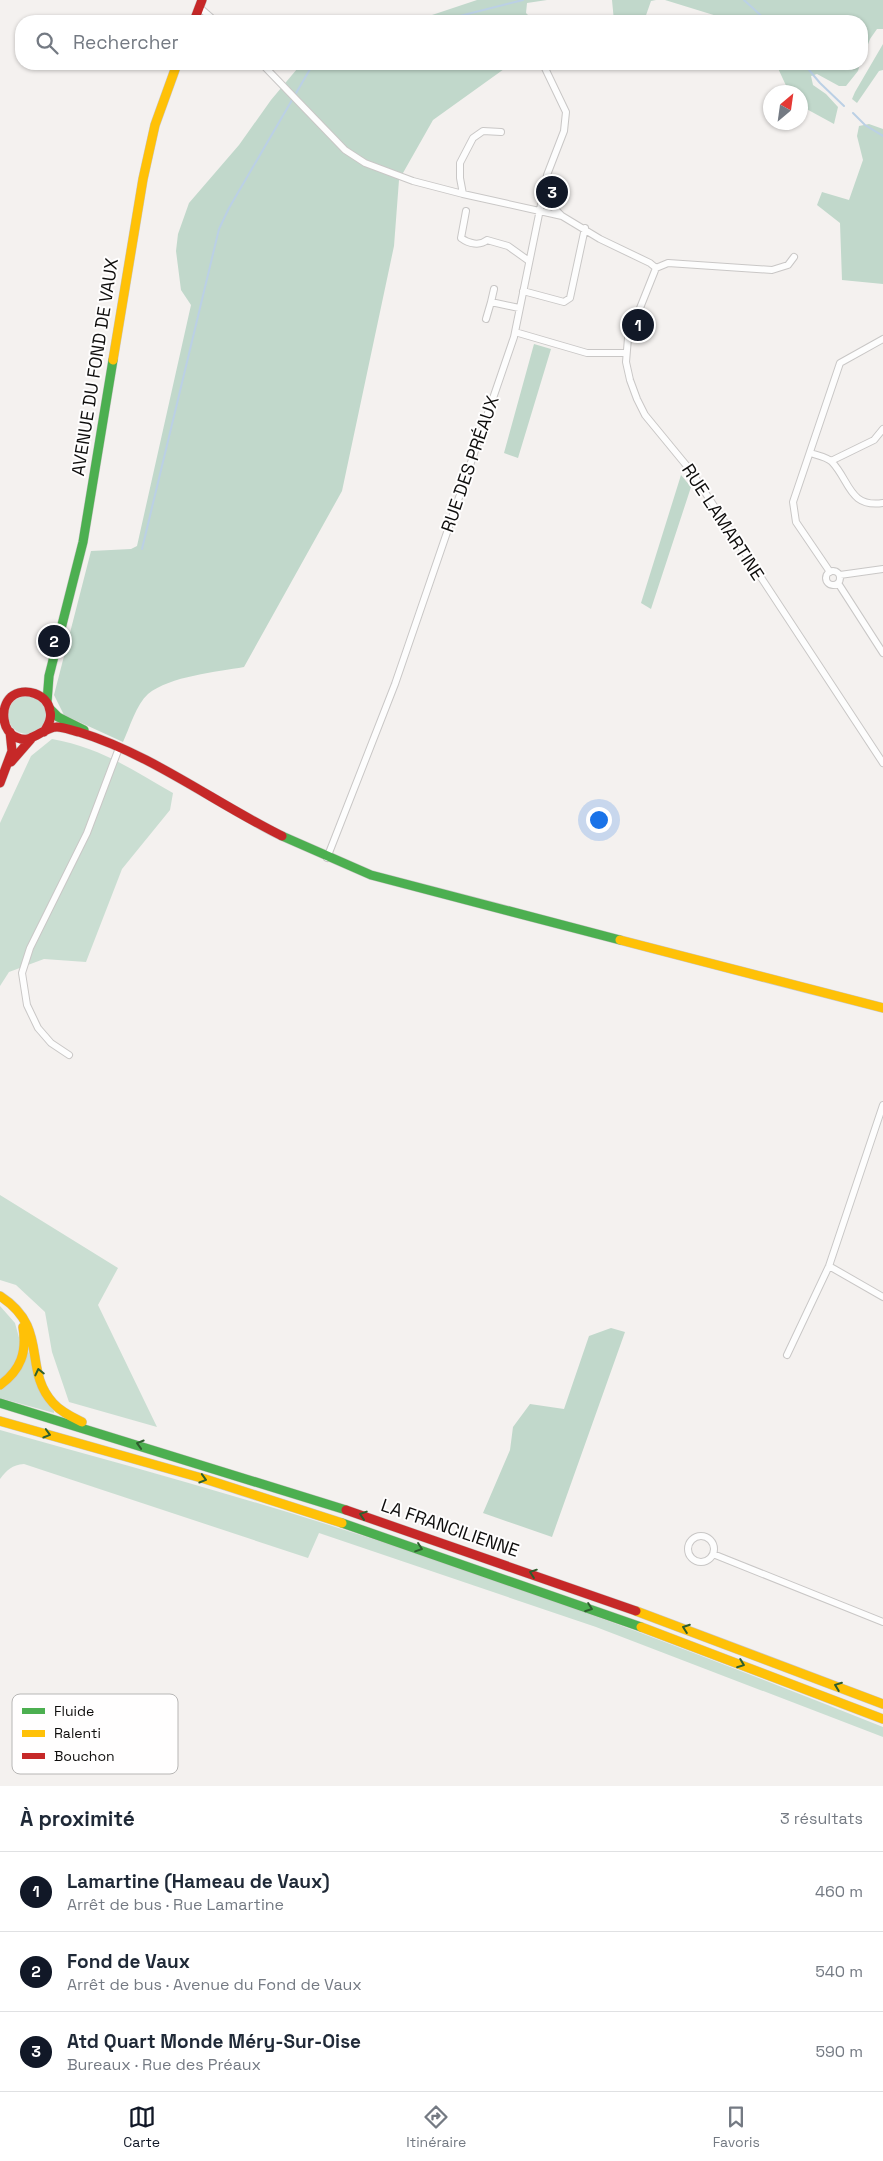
<!DOCTYPE html>
<html lang="fr">
<meta charset="utf-8">
<style>
body{margin:0;font-family:"Space Grotesk",sans-serif;background:#f6f6f7;color:#1f2937}
.compass{position:absolute;left:763px;top:85px;width:45px;height:45px;border-radius:50%;background:#fff;box-shadow:0 1px 4px #0004;rotate:29deg}
.you{position:absolute;left:598px;top:819px;width:18px;height:18px;margin:-12px;border:4px solid #fff;border-radius:50%;background:#1a73e8;box-shadow:0 0 0 8px #1a73e833}
.badge{display:grid;place-items:center;width:32px;height:32px;border-radius:50%;background:#111827;color:#fff;font-size:16px;font-weight:700}
.pin{position:absolute;translate:-50% -50%;border:2px solid #fff;box-shadow:0 1px 5px #0006}
.list{margin:0;padding:0;list-style:none}
h2{display:flex;justify-content:space-between;align-items:center;height:65px;margin:0;padding:0 20px;font-size:21px}
h2 small{font-size:16px;font-weight:400;color:#747a83}
.list li{display:grid;grid-template-columns:32px 1fr auto;gap:15px;align-items:center;box-sizing:border-box;height:80px;padding:0 20px;border-top:1px solid #e0e1e3}
.list b{display:block;font-size:19px;white-space:nowrap}
.list p{margin:0;font-size:16px;white-space:nowrap;color:#747a83}
.list em{font-size:16px;font-style:normal;color:#747a83}
.icon{flex:none;width:28px;height:28px;fill:none;stroke:currentColor;stroke-width:2;stroke-linecap:round;stroke-linejoin:round}
.map{position:relative;flex:none;width:883px;height:1786px;overflow:hidden}
.search{position:absolute;background:#fff;box-shadow:0 1px 4px #0004;left:15px;right:15px;top:15px;height:55px;display:flex;align-items:center;gap:12px;box-sizing:border-box;padding:0 18px;border-radius:20px;color:#747a83;font-size:19px}
.sheet{height:305px;background:#fff}
nav{display:flex;justify-content:space-around;align-items:center;box-sizing:border-box;height:70px;border-top:1px solid #e0e1e3;background:#fff;font-size:14px;color:#747a83}
nav a{display:grid;justify-items:center;gap:2px}
nav .on{color:#111827}
.map>svg:first-child{display:block}
</style>
<div class="map">
<svg width="883" height="1786" viewBox="0 0 883 1786">
<rect width="100%" height="100%" fill="#f4f1ef"/>
<!-- green -->
<path fill="#caded2" d="M8 715a19 19 0 1 1 38 0a19 19 0 1 1-38 0Z
M52,739C99,747 133,770 173,793L170,810L122,869L86,962L44,959L9,972L0,986V823L31,756Z
M0,1195L118,1268L98,1305L157,1427L69,1402L52,1352L45,1312L16,1285L0,1280Z
M0,1306L15,1323L21,1345L15,1366L0,1380Z
M28,1351L54,1411V1413L0,1398V1389Z
M0,1430C125,1465 250,1499 373,1539C545,1595 715,1660 883,1727V1737L596,1627L319,1533L308,1558L24,1464C12,1465 7,1470 0,1479Z"/>
<!-- forest -->
<path fill="#c1d8cb" d="M477,0H547L527,3L526,13L534,21H414Z
M612,0H656L651,1L644,21H614Z
M665,0H883V29H877L870,39L862,60V21H733Z
M883,44V70L879,71L857,103L852,99L855,92Z
M309,64H511L433,120L399,180L394,246L342,491L244,667C217,672 170,676 148,694C136,705 130,727 123,742L64,715L54,695L91,551L131,549L137,546L191,305L181,290L176,251L178,234L189,203L239,145L271,100L297,69Z
M776,64H860L858,71L846,86H839L817,74L811,76L813,85L826,94L838,107L834,124L801,106L800,92H789Z
M869,124L883,129V284L842,280L840,223L817,205L822,192L849,200L863,160L857,136L859,126Z
M534,344L551,349L518,458L504,453Z
M681,475L691,487L651,609L641,603Z
M611,1328L625,1332L552,1537L483,1513L510,1450L513,1427L530,1404L564,1409L589,1336Z"/>
<g fill="none" stroke-linecap="round" stroke-linejoin="round">
<!-- stream -->
<path stroke="#bbd0e5" stroke-width="2" d="M744,0L767,21
M440,21L523,0
M804,64L820,83L844,106
M853,113L865,125L883,136
M142,549L219,229L229,208L313,64"/>
<!-- street casing -->
<g stroke="#c9c7c6" stroke-width="8">
<path id="street" d="M199,7L215,21
M262,64L345,150L365,163L413,181L463,194L562,216L600,239L650,263L656,268
M463,194L460,178V163L473,138L483,131L501,132
M543,197L561,215
M466,211L461,238C469,244 480,246 487,240L508,246L529,261
M656,268L628,338L626,362L630,380L637,399L645,415L691,471L883,763
M656,268L668,263L772,270L788,265L794,257
M494,289L491,302L519,308
M523,291L564,302L570,298L585,228
M486,319L491,302
M515,332L587,353H626
M810,453C816,455 827,457 832,462C850,481 849,508 883,503
M831,461L874,440L883,429
M826 578a7 7 0 1 1 14 0a7 7 0 1 1-14 0Z
M830,572L796,522L793,502L840,363L883,339
M840,575L883,569
M838,583L883,653
M327,858L395,684L514,337L547,175L564,131L566,112L543,64
M69,1055L51,1043L38,1028L27,1005L22,973L30,948L87,833L119,748
M829,1266L883,1297
M787,1355L829,1266L883,1105
M688 1549a13 13 0 1 1 26 0a13 13 0 1 1-26 0Z
M713,1554L883,1622"/>
</g>
<!-- fast casing -->
<g stroke="#c9c7c6" stroke-width="10">
<path id="fast" d="M47,702L49,676L83,542L113,360
M50,709L58,717L84,730
M282,836L371,875L620,940
M0,1403L346,1510
M342,1523L641,1627"/>
</g>
<!-- slow casing -->
<g stroke="#c9c7c6" stroke-width="10">
<path id="slow" d="M113,360L143,179L155,125L177,64
M620,940L883,1008
M0,1296C50,1328 22,1369 53,1403C61,1412 72,1417 82,1422
M0,1385C21,1370 27,1352 23,1327
M0,1421L205,1479L342,1523
M636,1611L883,1704
M641,1627L883,1719"/>
</g>
<!-- jam casing -->
<g stroke="#c9c7c6" stroke-width="10">
<path id="jam" d="M194,21L202,0
M44,732C48,725 52,719 50,711C48,694 24,686 11,697C0,707 1,732 18,738C32,744 43,727 57,727C64,727 73,731 79,732C151,754 215,803 282,836
M11,762L31,739
M0,783L12,751L10,732
M346,1510L636,1611"/>
</g>
<!-- street -->
<use href="#street" stroke="#fdfdfd" stroke-width="6"/>
<!-- fast -->
<use href="#fast" stroke="#4caf50" stroke-width="9"/>
<!-- slow -->
<use href="#slow" stroke="#ffc107" stroke-width="9"/>
<!-- jam -->
<use href="#jam" stroke="#c62828" stroke-width="9"/>
</g>
<!-- one-way arrows -->
<defs><path id="oneway-chevron" d="M-2-3.5L2.5 0L-2 3.5" fill="none" stroke-width="1.6" stroke-linecap="round" stroke-linejoin="round" transform="scale(1.25)"/></defs>
<g stroke="#2d5e2e">
<use href="#oneway-chevron" transform="translate(39 1372) rotate(-103)"/>
<use href="#oneway-chevron" transform="translate(47 1434) rotate(16)"/>
<use href="#oneway-chevron" transform="translate(140 1444) rotate(-163)"/>
<use href="#oneway-chevron" transform="translate(203 1479) rotate(16)"/>
<use href="#oneway-chevron" transform="translate(363 1515) rotate(-162)"/>
<use href="#oneway-chevron" transform="translate(419 1548) rotate(19)"/>
<use href="#oneway-chevron" transform="translate(533 1573) rotate(-161)"/>
<use href="#oneway-chevron" transform="translate(589 1608) rotate(20)"/>
<use href="#oneway-chevron" transform="translate(686 1628) rotate(-160)"/>
<use href="#oneway-chevron" transform="translate(741 1664) rotate(21)"/>
<use href="#oneway-chevron" transform="translate(838 1686) rotate(-159)"/>
</g>
<g text-anchor="middle" stroke-width="4" stroke-linejoin="round" paint-order="stroke">
<!-- street labels -->
<g font-size="18" fill="#0e0d0c" stroke="#fffefe">
<text transform="translate(95 367) rotate(-81)" y="6">AVENUE DU FOND DE VAUX</text>
<text transform="translate(470 464) rotate(-71)" y="6">RUE DES PRÉAUX</text>
<text transform="translate(723 522) rotate(57)" y="6">RUE LAMARTINE</text>
<text transform="translate(450 1528) rotate(19)" y="6">LA FRANCILIENNE</text>
</g>
</g>
<!-- legend -->
<rect x="12" y="1694" width="166" height="80" rx="8" fill="#fffefe" stroke="#b7b6b5" stroke-width="1"/>
<rect x="22" y="1708" width="23" height="6" fill="#4caf50"/>
<rect x="22" y="1730" width="23" height="7" fill="#ffc107"/>
<rect x="22" y="1753" width="23" height="6" fill="#c62828"/>
<g font-size="14" fill="#0e0d0c">
<text x="54" y="1716">Fluide</text>
<text x="54" y="1738">Ralenti</text>
<text x="54" y="1761">Bouchon</text>
</g>
</svg>
<svg class="compass" viewBox="-18 -18 36 36"><path d="M0-13l5 13h-10z" fill="#e53935"/><path d="M0 13l5-13h-10z" fill="#747a83"/></svg>
<div class="you"></div>
<div class="pin badge" style="left:638px;top:325px">1</div>
<div class="pin badge" style="left:54px;top:641px">2</div>
<div class="pin badge" style="left:552px;top:192px">3</div>
<div class="search"><svg class="icon" aria-label="search" viewBox="0 0 24 24"><circle cx="10" cy="10" r="6"/><path d="M15 15l6 6"/></svg>Rechercher</div>
</div>
<section class="sheet">
<h2>À proximité<small>3 résultats</small></h2>
<ul class="list">
<li><span class="badge">1</span><div><b>Lamartine (Hameau de Vaux)</b><p>Arrêt de bus · Rue Lamartine</p></div><em>460 m</em></li>
<li><span class="badge">2</span><div><b>Fond de Vaux</b><p>Arrêt de bus · Avenue du Fond de Vaux</p></div><em>540 m</em></li>
<li><span class="badge">3</span><div><b>Atd Quart Monde Méry-Sur-Oise</b><p>Bureaux · Rue des Préaux</p></div><em>590 m</em></li>
</ul>
</section>
<nav>
<a class="on"><svg class="icon" aria-label="map" viewBox="0 0 24 24"><path d="M3 6l6-2 6 2 6-2v14l-6 2-6-2-6 2zM9 4v14M15 6v14"/></svg>Carte</a>
<a><svg class="icon" aria-label="directions" viewBox="0 0 24 24"><path d="M12 3l9 9-9 9-9-9zM9 14v-3h6M13 9l2 2-2 2"/></svg>Itinéraire</a>
<a><svg class="icon" aria-label="saved" viewBox="0 0 24 24"><path d="M7 4h10v16l-5-4-5 4z"/></svg>Favoris</a>
</nav>
